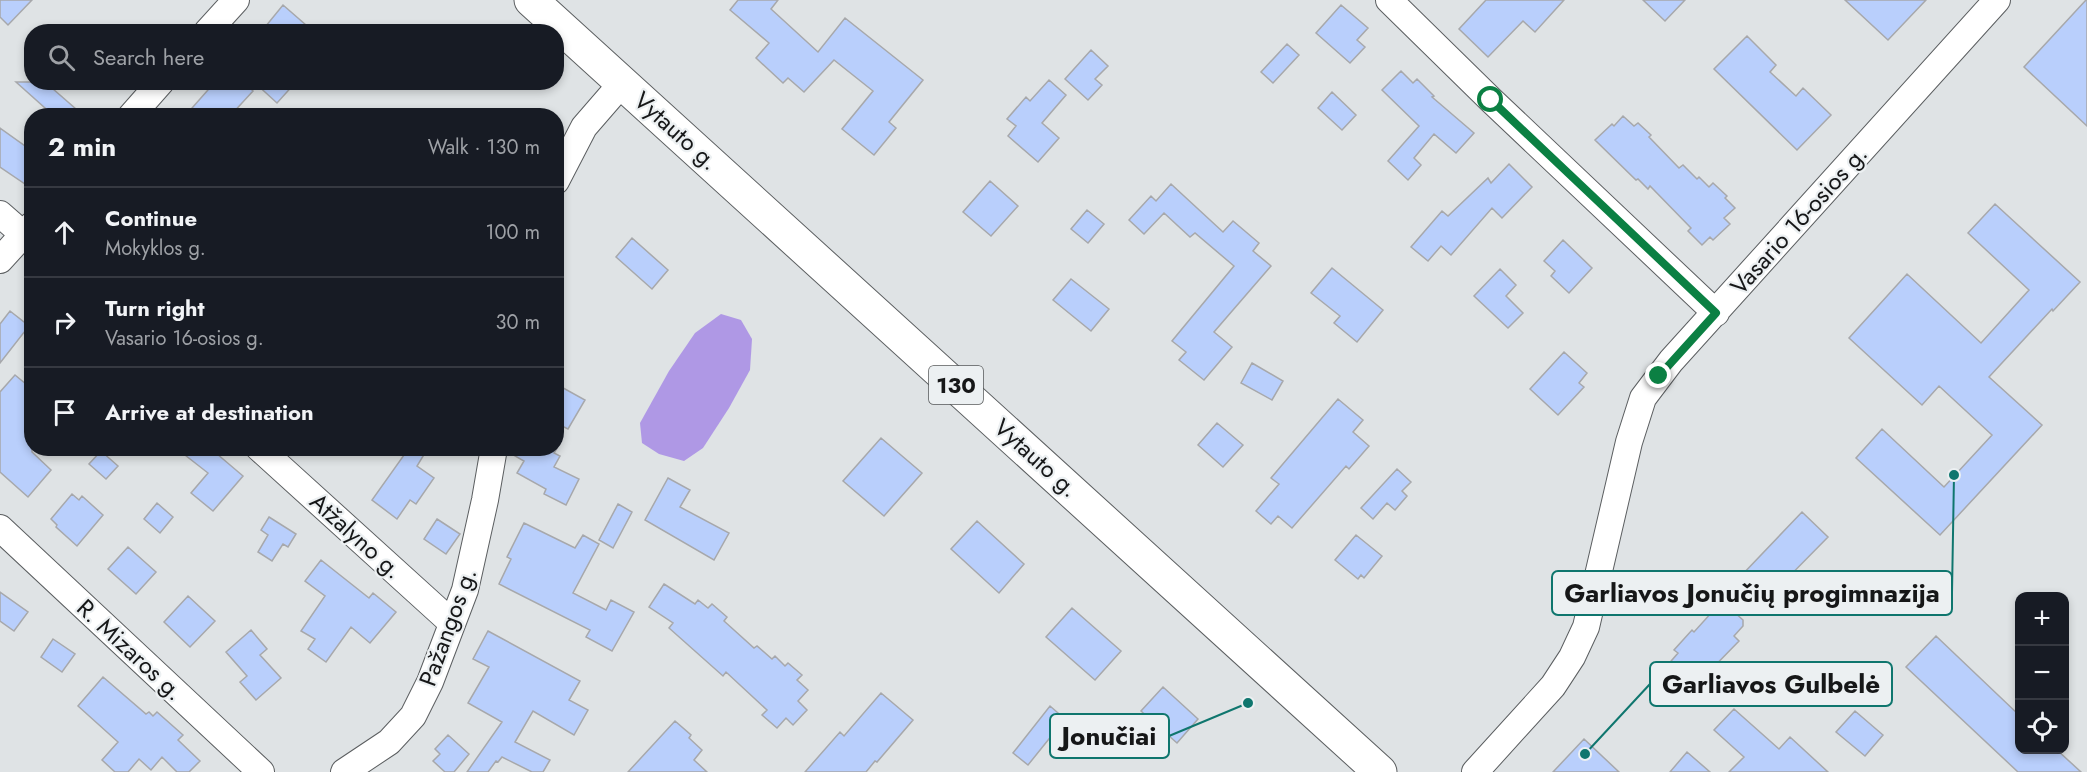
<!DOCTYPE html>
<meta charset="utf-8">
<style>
body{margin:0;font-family:Jost,sans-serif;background:#242831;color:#f1f3f6}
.controls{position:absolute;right:18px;bottom:18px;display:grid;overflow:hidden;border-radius:12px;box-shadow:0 3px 9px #0003}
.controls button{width:54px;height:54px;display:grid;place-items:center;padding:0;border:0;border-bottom:2px solid #363941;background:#171b24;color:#f1f3f6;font:30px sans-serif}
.stop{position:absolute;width:18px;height:18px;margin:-14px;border:4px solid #0b8043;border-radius:50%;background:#fff}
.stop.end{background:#0b8043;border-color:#fff;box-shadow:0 2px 6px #0008}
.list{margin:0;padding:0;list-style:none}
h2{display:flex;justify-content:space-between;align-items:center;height:78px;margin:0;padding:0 24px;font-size:26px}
h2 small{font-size:20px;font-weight:400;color:#9ea1a6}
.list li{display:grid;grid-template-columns:39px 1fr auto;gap:18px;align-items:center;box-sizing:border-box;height:90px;padding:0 24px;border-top:2px solid #363941}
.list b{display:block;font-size:22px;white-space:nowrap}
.list p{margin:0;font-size:20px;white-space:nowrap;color:#9ea1a6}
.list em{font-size:20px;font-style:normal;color:#9ea1a6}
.icon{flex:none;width:33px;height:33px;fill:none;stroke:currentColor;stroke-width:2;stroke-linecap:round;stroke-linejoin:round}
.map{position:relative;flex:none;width:2087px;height:772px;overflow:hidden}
.search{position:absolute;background:#171b24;box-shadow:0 3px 9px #0003;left:24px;top:24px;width:540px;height:66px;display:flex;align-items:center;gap:15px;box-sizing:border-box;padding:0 21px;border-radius:24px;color:#9ea1a6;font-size:22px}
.panel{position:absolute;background:#171b24;box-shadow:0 3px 9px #0003;left:24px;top:108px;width:540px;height:348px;border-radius:24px}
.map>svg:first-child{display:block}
</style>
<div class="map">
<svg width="2087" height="772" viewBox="0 0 2087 772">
<rect width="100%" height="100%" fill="#dfe3e5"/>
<!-- water -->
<path fill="#af98e5" d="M721,314L741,320L752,339L750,370L729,408L703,448L684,461L659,454L642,443L640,423L669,371L695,333Z"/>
<!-- building -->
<path fill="#b9cffc" stroke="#a7a8ab" stroke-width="1.5" d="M0,0H32L8,25L0,17Z
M738,0H778L771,9L818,52L845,18L923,80L889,122L896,128L874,155L842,129L873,91L834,60L804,92L788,78L783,83L756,58L769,43L730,10Z
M1486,0H1564L1535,32L1523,21L1488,57L1459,29Z
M1643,0H1685L1665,21Z
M1845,0H1926L1888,40Z
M2086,0H2087V126L2024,67Z
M283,5L314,32H261Z
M1341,5L1368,28L1357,40L1365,47L1350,63L1316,33Z
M1747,36L1776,65L1770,72L1796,96L1803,88L1831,115L1797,150L1714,69Z
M1287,44L1299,55L1273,83L1261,72Z
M1091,50L1108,66L1095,79L1102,85L1088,100L1065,79Z
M1401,71L1413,83L1417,79L1434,96L1432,97L1474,133L1456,153L1434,134L1414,158L1421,165L1408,180L1388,161L1419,126L1382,90Z
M1049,80L1066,95L1042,123L1059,138L1038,162L1008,136L1016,126L1007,119L1026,97L1030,101Z
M16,82H45L84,116H54Z
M215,82H244L253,91L230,116H185Z
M254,82H296L277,103Z
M1332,92L1356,115L1342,130L1318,108Z
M1623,116L1634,126L1638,123L1651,135L1649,137L1679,168L1683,165L1697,179L1699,177L1709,187L1713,183L1727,196L1725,198L1735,208L1724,218L1730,224L1713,240L1710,237L1702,245L1688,231L1691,228L1650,186L1648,189L1638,179L1636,180L1595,140L1612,124L1614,126Z
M0,128L32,151V175L25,184L0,167Z
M1509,164L1532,187L1502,218L1492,208L1451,255L1441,246L1428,261L1411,247L1442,211L1448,216L1488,178L1491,183Z
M990,181L1018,206L991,236L963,212Z
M1171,184L1223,232L1233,221L1259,243L1253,251L1271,266L1214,332L1232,347L1204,380L1179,360L1186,352L1172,341L1234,266L1195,233L1190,237L1164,213L1144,234L1129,220L1151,196L1156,201Z
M1995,204L2080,282L2053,311L2052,309L1989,377L2042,425L1940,535L1856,458L1882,429L1944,487L1992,435L1939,386L1922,405L1849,338L1907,274L1981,343L2029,290L1968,233Z
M1087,210L1104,224L1088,243L1071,229Z
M632,238L668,270L652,289L616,257Z
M1563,240L1592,268L1569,293L1551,276L1555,271L1544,261Z
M1332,268L1383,310L1357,342L1334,323L1340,316L1311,293Z
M1500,269L1516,285L1506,296L1523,313L1508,328L1474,296Z
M1071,279L1109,309L1091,331L1053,300Z
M10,311L29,326L0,363V324Z
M1564,352L1587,373L1579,383L1584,387L1558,415L1530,389Z
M1252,363L1283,381L1272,400L1241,383Z
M15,375L32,389V452L51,470L28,497L0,472V392Z
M556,384L585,400L568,429L556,423Z
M1338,399L1363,420L1353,432L1369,446L1349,469L1346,466L1292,528L1278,516L1271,524L1256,511L1279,484L1271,478Z
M1217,423L1243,445L1223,467L1198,445Z
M881,438L922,473L884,516L843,481Z
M176,448H210L243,476L213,511L191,493L208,473Z
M409,448H428L417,466L434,478L416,504L410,500L397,519L372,500Z
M509,448H557L554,453L560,456L554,467L579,479L566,505L544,494L546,489L517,473L524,461L508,452Z
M101,451L118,466L106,479L89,464Z
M1397,469L1411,482L1402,491L1407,496L1395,510L1387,503L1373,519L1361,508Z
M668,478L690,490L680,507L729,533L714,560L645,520Z
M72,494L79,500L82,496L103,515L77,546L56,527L57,525L51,519Z
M157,503L173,517L160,533L144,519Z
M618,504L632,512L613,548L599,540Z
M1802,512L1828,537L1765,601L1740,577Z
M269,517L296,534L288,547L283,544L272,561L258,552L268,535L261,530Z
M437,519L460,534L446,554L424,539Z
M977,521L1024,564L999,593L951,549Z
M524,523L575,548L583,535L599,544L573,593L606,610L611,600L634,612L612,651L586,637L590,630L499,584L511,559L507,557Z
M1356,535L1382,556L1364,578L1361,575L1358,579L1335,560Z
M128,547L156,572L136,594L108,569Z
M321,560L369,598L373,593L396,612L370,643L351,627L326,662L308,649L315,639L301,631L325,596L305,581Z
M664,584L695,604L698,600L708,608L712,604L727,617L724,621L754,648L757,646L772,659L775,656L785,666L788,663L802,675L797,680L808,690L798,701L807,710L793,725L786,718L777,728L762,715L767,710L726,672L723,676L669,628L673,623L649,607Z
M0,592L28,612L14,631L0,621Z
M188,596L215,621L190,647L164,622Z
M1722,601L1743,620V626L1734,636L1739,641L1699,682L1694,678L1687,686L1666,667L1678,653L1674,650L1692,630L1694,632Z
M1072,608L1121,651L1095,680L1046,637Z
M251,630L267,649L260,655L281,678L256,700L240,682L247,676L226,652Z
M488,631L580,681L569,700L588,710L574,735L533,711L515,742L550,760L543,772H532L502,757L498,762L496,761L488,772H467L502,722L468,703L489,667L473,659Z
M1936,636L2019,715V750H2057L2081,772H2018L1906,667Z
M53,639L75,654L62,672L41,657Z
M103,677L146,714L149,712L153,716L157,712L183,735L178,740L200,761L189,772H177L162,757L151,770L139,759L128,772H115L102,760L118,742L78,706Z
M1163,687L1198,719L1177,743L1141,711Z
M881,693L913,720L877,762L875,761L866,772H805L840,732L844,736Z
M1050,706L1065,719L1028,765L1013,753Z
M1734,709L1779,749L1790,737L1828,772H1729L1744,757L1714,730Z
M1855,711L1883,735L1865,756L1836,732Z
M675,721L691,735L689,738L702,750L694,760L707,772H628Z
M448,735L469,754L454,772H445L433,761L440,754L435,749Z
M1584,739L1619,772H1553Z
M1687,752L1710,772H1670Z"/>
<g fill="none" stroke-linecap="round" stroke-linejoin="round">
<!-- minor casing -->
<g stroke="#5b5e60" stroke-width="28">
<path id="minor" d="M1389,0L1491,100L1716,313
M207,32L236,0
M131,116L161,82
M556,181L584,127L623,82
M0,214L32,242
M0,260L32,225
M259,448L452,623
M0,528L261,772
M344,772L389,742L413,716L430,682L465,590L485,500L494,448
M1475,772L1553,686L1572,657L1586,627L1629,442L1643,398L1671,361L1997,0"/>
</g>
<!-- major casing -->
<g stroke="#5b5e60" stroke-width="35">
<path id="major" d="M531,0L1380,772"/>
</g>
<!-- minor -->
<use href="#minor" stroke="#fff" stroke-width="26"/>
<!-- major -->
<use href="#major" stroke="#fff" stroke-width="33"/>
</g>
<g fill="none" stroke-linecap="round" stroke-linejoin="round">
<!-- route -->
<path stroke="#0b8043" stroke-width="8" d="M1491,100L1716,313L1659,376"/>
</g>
<g text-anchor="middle" stroke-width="4.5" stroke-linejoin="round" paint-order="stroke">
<!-- shield labels -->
<rect fill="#ecf0f2" stroke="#565859" stroke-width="1.5" x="929" y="366" width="54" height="38" rx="4.5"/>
<g font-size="22" font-weight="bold" fill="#161718">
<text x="956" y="393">130</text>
</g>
<!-- street labels -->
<g font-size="24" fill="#161718" stroke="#ecf0f2">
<text transform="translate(676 131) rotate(42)" y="8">Vytauto g.</text>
<text transform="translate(1799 220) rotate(-48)" y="8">Vasario 16-osios g.</text>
<text transform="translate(1036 458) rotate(42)" y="8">Vytauto g.</text>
<text transform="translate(356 536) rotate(42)" y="8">Atžalyno g.</text>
<text transform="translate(448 627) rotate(-70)" y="8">Pažangos g.</text>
<text transform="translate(130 650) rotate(43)" y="8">R. Mizaros g.</text>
</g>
</g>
<!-- callouts -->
<path fill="none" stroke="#0f766e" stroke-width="2" d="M1954 475L1952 593M1585 754L1650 684M1248 703L1169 736"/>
<g fill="#0f766e" stroke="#ecf0f2" stroke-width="2">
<circle cx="1954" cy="475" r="6"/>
<circle cx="1585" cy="754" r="6"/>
<circle cx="1248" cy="703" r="6"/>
</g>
<g fill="#ecf0f2" stroke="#0f766e" stroke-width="2">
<rect x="1552" y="571" width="400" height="44" rx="6"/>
<rect x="1650" y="662" width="242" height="44" rx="6"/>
<rect x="1050" y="714" width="119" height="44" rx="6"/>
</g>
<g font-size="26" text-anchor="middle" font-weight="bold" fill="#161718">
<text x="1752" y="602">Garliavos Jonučių progimnazija</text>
<text x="1771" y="693">Garliavos Gulbelė</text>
<text x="1109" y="745">Jonučiai</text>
</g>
</svg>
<div class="controls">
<button>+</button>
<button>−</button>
<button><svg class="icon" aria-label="locate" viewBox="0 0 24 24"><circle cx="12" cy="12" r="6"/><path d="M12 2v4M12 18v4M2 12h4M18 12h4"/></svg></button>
</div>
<div class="stop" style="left:1491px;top:100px"></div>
<div class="stop end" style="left:1659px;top:376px"></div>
<div class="search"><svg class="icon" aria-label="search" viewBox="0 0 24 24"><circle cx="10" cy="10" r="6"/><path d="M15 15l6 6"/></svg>Search here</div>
<section class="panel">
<h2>2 min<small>Walk · 130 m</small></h2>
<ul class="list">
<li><svg class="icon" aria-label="ahead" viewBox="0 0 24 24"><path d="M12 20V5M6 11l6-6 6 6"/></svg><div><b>Continue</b><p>Mokyklos g.</p></div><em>100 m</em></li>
<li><svg class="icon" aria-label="right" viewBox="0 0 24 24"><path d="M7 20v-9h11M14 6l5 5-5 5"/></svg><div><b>Turn right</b><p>Vasario 16-osios g.</p></div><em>30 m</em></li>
<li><svg class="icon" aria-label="arrive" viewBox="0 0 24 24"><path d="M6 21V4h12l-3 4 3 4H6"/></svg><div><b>Arrive at destination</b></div></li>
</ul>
</section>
</div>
